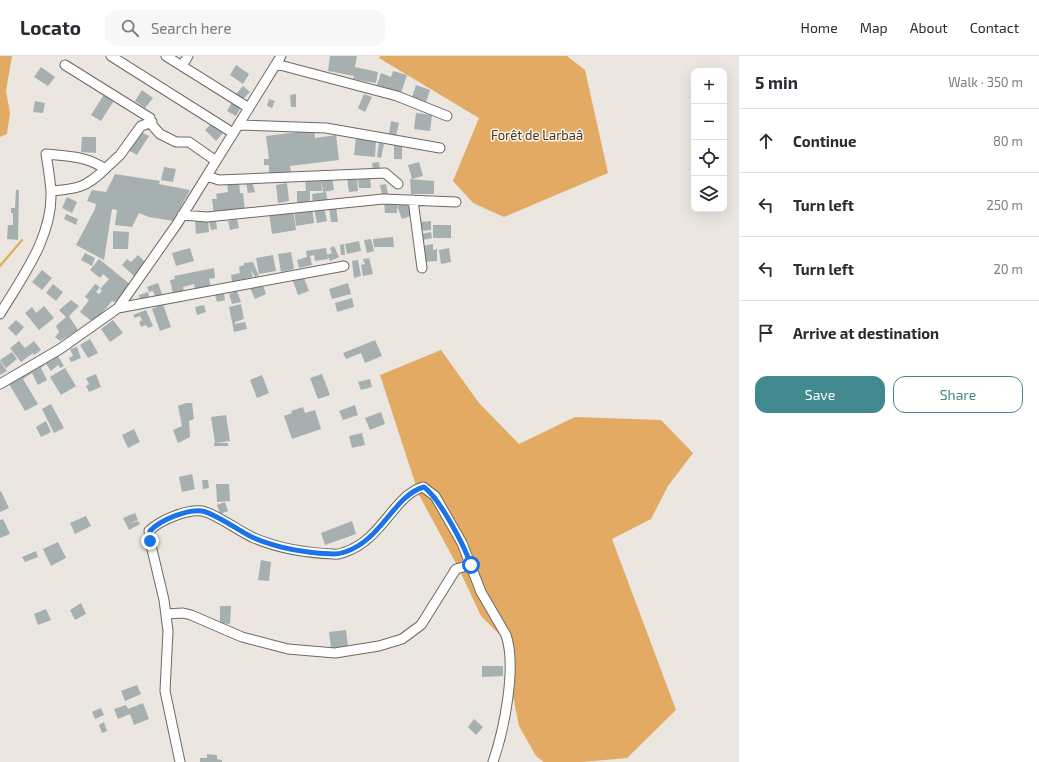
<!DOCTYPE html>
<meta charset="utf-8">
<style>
body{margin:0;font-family:"Exo 2",sans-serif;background:#f7f7f7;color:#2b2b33}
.controls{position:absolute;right:12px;top:12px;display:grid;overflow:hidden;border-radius:8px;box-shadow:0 4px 16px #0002}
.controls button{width:36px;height:36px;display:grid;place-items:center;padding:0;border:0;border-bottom:1px solid #e1e1e2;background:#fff;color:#2b2b33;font:20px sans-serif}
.stop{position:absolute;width:12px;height:12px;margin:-9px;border:3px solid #1a73e8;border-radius:50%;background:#fff}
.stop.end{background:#1a73e8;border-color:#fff;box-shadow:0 1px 4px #0008}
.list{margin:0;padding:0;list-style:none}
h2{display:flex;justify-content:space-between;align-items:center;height:52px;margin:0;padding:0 16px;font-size:17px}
h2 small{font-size:13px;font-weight:400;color:#7c7c81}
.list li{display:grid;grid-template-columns:26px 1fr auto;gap:12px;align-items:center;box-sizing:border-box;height:64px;padding:0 16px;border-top:1px solid #e1e1e2}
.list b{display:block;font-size:15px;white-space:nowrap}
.list em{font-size:13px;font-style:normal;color:#7c7c81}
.actions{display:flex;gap:8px;padding:12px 16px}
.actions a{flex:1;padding:9px 0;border:1px solid #41898e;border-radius:12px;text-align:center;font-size:14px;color:#41898e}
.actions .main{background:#41898e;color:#fff}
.icon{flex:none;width:22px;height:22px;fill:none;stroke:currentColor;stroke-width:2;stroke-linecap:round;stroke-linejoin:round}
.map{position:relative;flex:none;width:739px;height:706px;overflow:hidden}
header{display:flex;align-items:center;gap:24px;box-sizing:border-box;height:56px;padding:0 20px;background:#fff;border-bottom:1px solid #e1e1e2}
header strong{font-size:19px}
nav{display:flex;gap:22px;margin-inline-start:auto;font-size:14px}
.search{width:280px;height:36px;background:#f7f7f7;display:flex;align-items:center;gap:10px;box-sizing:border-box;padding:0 14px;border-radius:12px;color:#7c7c81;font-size:15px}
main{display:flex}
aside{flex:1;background:#fff}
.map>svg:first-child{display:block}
</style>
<header>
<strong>Locato</strong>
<div class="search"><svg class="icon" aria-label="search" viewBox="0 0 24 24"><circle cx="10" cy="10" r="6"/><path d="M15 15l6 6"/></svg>Search here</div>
<nav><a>Home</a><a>Map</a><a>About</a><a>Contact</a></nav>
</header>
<main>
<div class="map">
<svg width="739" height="706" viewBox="0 0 739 706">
<rect width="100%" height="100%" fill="#ebe6e0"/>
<!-- forest -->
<path fill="#e2aa63" d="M0,0H12L6,35L10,57L7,78L0,81Z
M380,0H567L585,14L608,117L504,161L473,147L453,125L479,62L379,2Z
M441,294L479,347L519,388L575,361L661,364L693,397L668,430L651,463L612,483L676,654L627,702L582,706H544L536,700L519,670L501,580L481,560L458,511L419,439L380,319Z"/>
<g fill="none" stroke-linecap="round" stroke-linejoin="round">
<!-- stream -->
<path stroke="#e5ae66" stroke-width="2.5" d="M0,210L22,184"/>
</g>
<!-- building -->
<path fill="#a7b0b0" d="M330,0H357L355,11L378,16L376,27L353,23L354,20L328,15Z
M236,9L249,18L243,28L230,19Z
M41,11L55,21L48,30L34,21Z
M393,15L407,19L401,37L377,29L381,17L391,21Z
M416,29L430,34L426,46L412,41Z
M243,30L250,36L242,44L236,38Z
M142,34L153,42L145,52L135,45Z
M105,37L115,43L101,65L91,59Z
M296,38V51H291L290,39Z
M364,38L372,41L365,56L358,52Z
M269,43L275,45L272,52L267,50Z
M35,45L45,47L43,57L33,56Z
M232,46L241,51L236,60L227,55Z
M416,57L432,59L430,75L414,73Z
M391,65L399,67L396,80L389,79Z
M212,67L223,77L216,85L205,74Z
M314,74L315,82L336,79L339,104L290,110L291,117L266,120V117H269V109H264V103H269L266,80Z
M139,75L149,80L137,99L127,93Z
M82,81H96V97L81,96Z
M356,81L376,83L375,101L354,99Z
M379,87L384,88L381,102L377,101Z
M394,88H402V103H394Z
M379,106L380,113L373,115L372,107Z
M419,106L423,120L412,123L408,109Z
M164,111L176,113L173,126L161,124Z
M115,118L160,125L159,128L190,134L173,165L149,161L139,157L132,171L115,169L117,154L112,153L104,204L76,189L95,153L96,148L87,145L92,134L106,136Z
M332,121L334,134L323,136L321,123L322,135H310V146H297V135H306L305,123Z
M357,121L358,135L349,136L347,122Z
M370,121L371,132H359L358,122Z
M410,123L434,125V138H411Z
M239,124L240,137H243L245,155L214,159L212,143H217L216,138L228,136L227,126Z
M252,125L255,136L248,137L246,127Z
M287,127L289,145L278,147L276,129Z
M386,128L388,138L382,139L380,129Z
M16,134H19L18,184L7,183L8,169H13V157H11V152H15Z
M326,136L328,147L313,149L312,138Z
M67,141L77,146L72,157L62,152Z
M397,144V157H385L384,145Z
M409,145L414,159L402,163L397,150Z
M329,150H336L338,166H331Z
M312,151L314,167L296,170L294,154Z
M324,151L327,165L317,167L314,153Z
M293,153L296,174L272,178L269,157Z
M66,158L78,163L76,169L64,163Z
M237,163L239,172L230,174L228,165Z
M208,164L209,176L196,178L195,165Z
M216,165L217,173L211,174L209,166Z
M431,165V174L420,175V166Z
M433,169H451V182H433Z
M113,175L129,176L128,193H113Z
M431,176L432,182L422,184L421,178Z
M393,181L394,191H374L373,183Z
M371,183L374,195L367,197L364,184Z
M359,185L361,195L347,198L345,188Z
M344,188L345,199H341L340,189Z
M433,188V194L437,193V205L423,206L422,190Z
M334,190L339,201L330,205L327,199L332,197L330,192Z
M190,192L194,205L176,210L172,197Z
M326,192L328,203L315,205L314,199L310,200L312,209L299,212L297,204L307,201L306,195Z
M449,192L451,206L441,208L439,194Z
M291,196L294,213L281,216L278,198Z
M85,197L95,202L92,210L81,204Z
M138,199L146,207L134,220L122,209L127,203L131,206Z
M273,199L276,215L259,218L256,202Z
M369,202L373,218L363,220L361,209L365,208L363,203Z
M99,203L131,229L115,246L112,245L94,267L80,256L89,244L85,241L95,228L100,231L96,236L99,238L102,235L100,233L109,223L103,218L100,222L90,214Z
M358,204L361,220L354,222L352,205Z
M253,206L259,220L255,221L251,214L253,221L232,226L231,219L240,217L239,211L244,209V207Z
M214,212L215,222L209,223L211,231L195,234L194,228L183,231L184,236L173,238L170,224L175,223L174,220Z
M42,214L52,222L42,234L32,226Z
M304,222L309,235L298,239L293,225Z
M158,227L163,241L156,243L153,235L149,236L147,231Z
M262,227L266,238L255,243L250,232Z
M348,227L351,238L332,243L329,233Z
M53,228L63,236L56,245L46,237Z
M237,235L241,246L232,248L229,238Z
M148,236L150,243L141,246L139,239Z
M224,238L225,244L217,246L215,239Z
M352,242L354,251L337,256L335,247Z
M71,244L79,250L69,260L78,274L60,285L55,281L59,276L56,270L66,261L59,254Z
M163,248L171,271L160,275L152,253Z
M241,248L244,263L235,266V268L245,266L247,273L234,276L229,251Z
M204,249L206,256L197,259L195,251Z
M44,250L54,262L39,274L25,257L32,251L36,257Z
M146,254L153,270L148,272L146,269L141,271L139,266L142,264L140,260L135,262L133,259Z
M16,264L24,271L16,280L8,272Z
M113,264L123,277L110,286L101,273Z
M90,283L98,297L88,302L80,289Z
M375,284L382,300L365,307L361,297L346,303L343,297Z
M19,285L25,292L34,285L41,294L34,299L33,297L21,306L10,292Z
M77,291L81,302L71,306L69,302L73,300L70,293Z
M12,296L17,303L6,312L0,304Z
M58,300L64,310L60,312L58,309L51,315L46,308L41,312L47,324L38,329L32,317L23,323L38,348L25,355L9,328L48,304L49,306Z
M0,305L7,315L0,319Z
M65,312L76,330L61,339L50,321Z
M96,318L101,331L89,336L86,330L89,328L86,322Z
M322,318L330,339L318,343L310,322Z
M262,319L269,337L257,342L250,324Z
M370,323L372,331L361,334L358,326Z
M186,347H192L194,363L189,365L190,381L178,387L173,374L182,370L178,350Z
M51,348L64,372L54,377L42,353Z
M355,349L358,359L343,364L339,355Z
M303,351L305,357L315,354L321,373L292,383L284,360L292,357L291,355Z
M381,356L385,368L370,374L365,362Z
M226,359L230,385L215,387L211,361Z
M46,365L51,376L41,381L36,371Z
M134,373L140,386L128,392L122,379Z
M362,377L365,389L352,392L349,380Z
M214,387H228V390H214Z
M192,418L195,433L182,436L179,421Z
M202,424H208L209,432L203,433Z
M216,428H229L230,445L217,446Z
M1,435L9,452L0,456V436Z
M225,446L228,455L220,458L217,449Z
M135,457L138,464L129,468L138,465L140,468L129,474L123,462Z
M86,460L91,470L75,478L70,467Z
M3,463L10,478L0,482V464Z
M352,465L356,478L325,489L321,477Z
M58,486L66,502L51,510L43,493Z
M36,495L38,501L25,506L22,501Z
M261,504L271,506L269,525L258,524Z
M81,547L86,558L75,564L70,554Z
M220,550H231L230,568L220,567Z
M46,553L51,564L38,569L34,558Z
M346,574L348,590L331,592L329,576Z
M482,610H503V620L482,621Z
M137,629L141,638L125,645L121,635Z
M143,647L149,663L134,669L130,658L118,663L114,653L126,649L128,653Z
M101,652L104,659L95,663L92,656Z
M474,663L483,671L476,679L468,671Z
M104,666L107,675L102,677L99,669Z
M207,698L217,699V703L222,704V706H200V702H207Z"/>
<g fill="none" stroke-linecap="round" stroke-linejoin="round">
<!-- minor casing -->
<g stroke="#6d6964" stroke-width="11">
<path id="minor" d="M111,0L233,77
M166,0L249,52
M276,8L397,40L447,60
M65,9L150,62L152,69L160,78L176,86H189L216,105
M182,10L188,0
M238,69L326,72L440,92
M207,120L219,124L385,117L398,128
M51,135C76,133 86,132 105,113
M413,144L422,212
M182,159L207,161L383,143L456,146
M118,252L344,210
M0,258C22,221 53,181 51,135C50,123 48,110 46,98C67,100 87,100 105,113L120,99L141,70L152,66
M0,328L60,293L118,252L177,168L281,0
M166,558L183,557L191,559L242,581L288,593L335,597L379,590L402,583L421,569L456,513L471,509
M180,706L165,635L168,575L164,544L150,485L149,475C160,464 187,453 202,455C215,457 240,476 254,482C280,493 306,497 334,498C338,499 342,497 345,496C382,484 394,439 423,431L435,440L462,487L481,536L506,579C517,611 504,674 493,706"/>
</g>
<!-- minor -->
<use href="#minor" stroke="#fff" stroke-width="9"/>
</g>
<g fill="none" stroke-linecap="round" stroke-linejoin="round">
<!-- route -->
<path stroke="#1a73e8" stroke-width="5" d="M150,485V475C160,464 187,453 202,455C215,457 240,476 254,482C280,493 306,497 334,498C338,498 342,497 345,496C382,484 394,439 424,431C440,443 464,489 471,509"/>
</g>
<g text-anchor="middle" stroke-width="3" stroke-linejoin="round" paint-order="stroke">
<!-- park labels -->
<g font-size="13" fill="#4d3617" stroke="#f8f3ed">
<text x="537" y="84">Forêt de Larbaâ</text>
</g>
</g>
</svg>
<div class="controls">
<button>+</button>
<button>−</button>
<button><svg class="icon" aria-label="locate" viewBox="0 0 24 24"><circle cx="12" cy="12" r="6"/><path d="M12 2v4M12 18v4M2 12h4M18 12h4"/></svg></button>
<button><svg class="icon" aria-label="layers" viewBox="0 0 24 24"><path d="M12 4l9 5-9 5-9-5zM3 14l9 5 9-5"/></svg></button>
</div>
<div class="stop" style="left:471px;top:509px"></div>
<div class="stop end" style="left:150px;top:485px"></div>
</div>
<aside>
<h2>5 min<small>Walk · 350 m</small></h2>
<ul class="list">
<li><svg class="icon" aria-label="ahead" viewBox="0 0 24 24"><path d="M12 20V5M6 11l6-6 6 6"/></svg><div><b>Continue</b></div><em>80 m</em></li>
<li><svg class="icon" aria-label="left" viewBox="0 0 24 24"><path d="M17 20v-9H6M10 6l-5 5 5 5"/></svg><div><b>Turn left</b></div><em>250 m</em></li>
<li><svg class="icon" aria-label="left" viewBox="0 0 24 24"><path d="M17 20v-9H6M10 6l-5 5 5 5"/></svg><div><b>Turn left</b></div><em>20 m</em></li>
<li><svg class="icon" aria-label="arrive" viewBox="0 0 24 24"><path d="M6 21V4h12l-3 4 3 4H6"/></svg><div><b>Arrive at destination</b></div></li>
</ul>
<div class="actions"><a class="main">Save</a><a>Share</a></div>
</aside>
</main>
